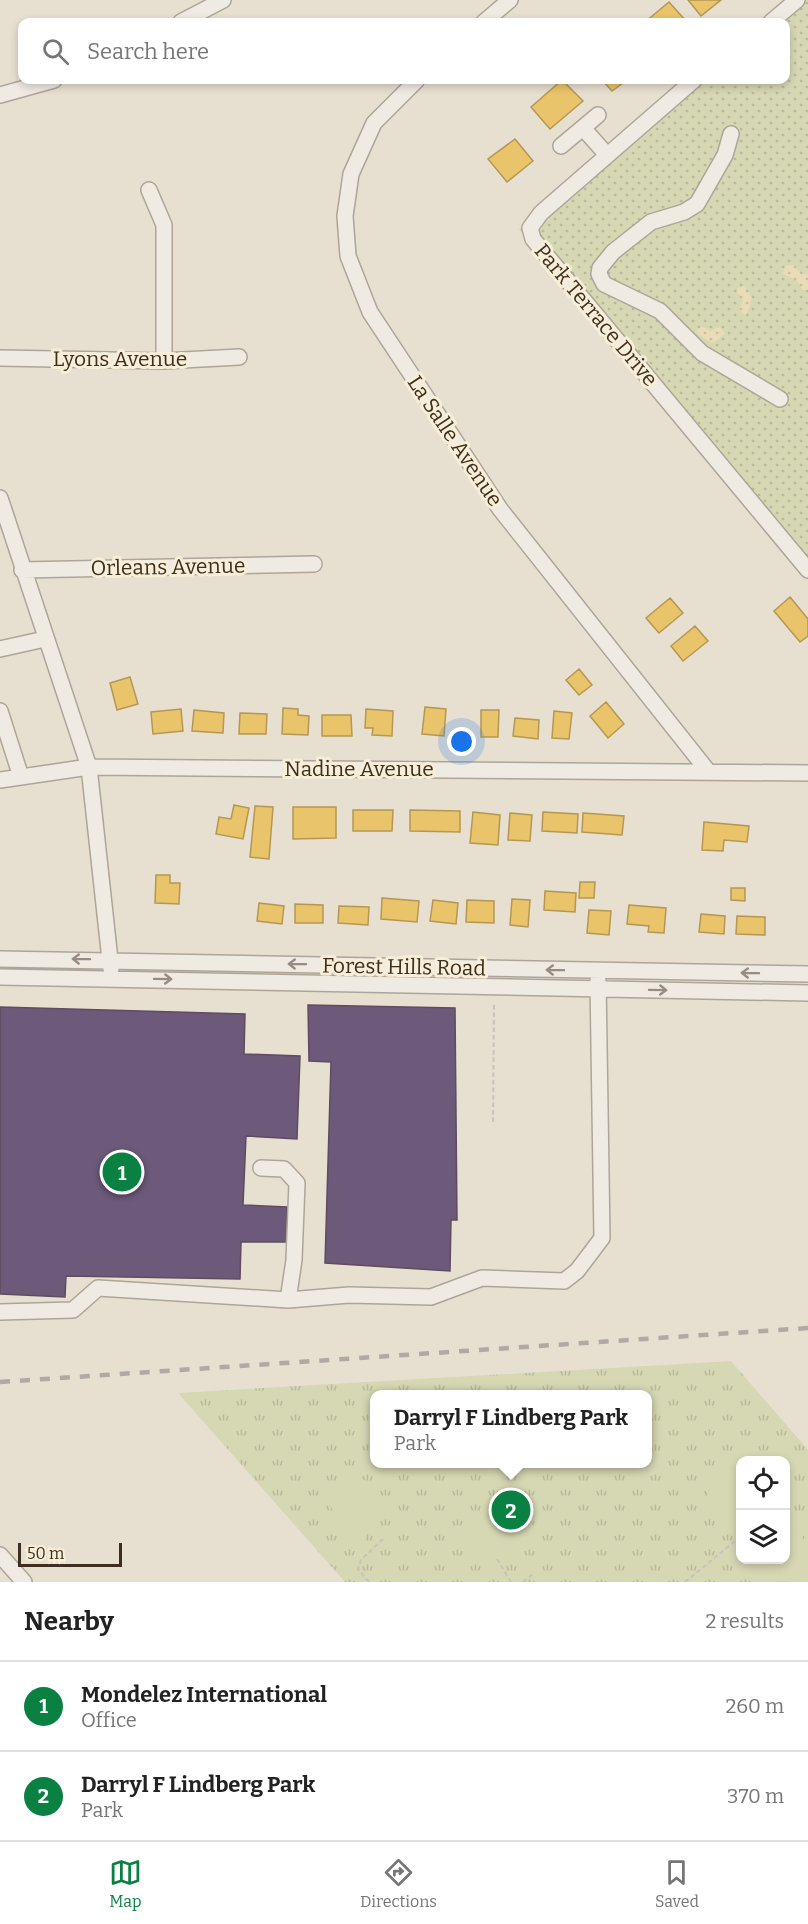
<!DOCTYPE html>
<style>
body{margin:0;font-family:Bitter,serif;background:#f2f2f2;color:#222}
.controls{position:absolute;right:18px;bottom:18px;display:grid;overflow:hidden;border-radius:12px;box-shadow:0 3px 9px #0003}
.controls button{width:54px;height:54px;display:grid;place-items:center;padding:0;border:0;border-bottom:2px solid #e0e0e0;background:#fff;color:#222;font:30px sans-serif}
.scale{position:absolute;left:18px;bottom:15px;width:104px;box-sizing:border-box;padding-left:6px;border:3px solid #3d2e20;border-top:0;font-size:16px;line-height:21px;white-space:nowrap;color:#3d2e20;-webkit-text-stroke:4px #f7eed8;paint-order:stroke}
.you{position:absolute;left:462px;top:742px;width:21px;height:21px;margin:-15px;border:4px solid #fff;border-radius:50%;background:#1a73e8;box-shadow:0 0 0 9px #1a73e833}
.badge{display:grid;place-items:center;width:39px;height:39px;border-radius:50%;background:#0b8043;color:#fff;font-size:20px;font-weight:700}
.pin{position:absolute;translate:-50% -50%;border:3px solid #fff;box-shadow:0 2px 6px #0006}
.popup{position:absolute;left:370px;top:1390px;width:282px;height:78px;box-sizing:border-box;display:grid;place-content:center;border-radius:12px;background:#fff;filter:drop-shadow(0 2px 4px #0005);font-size:20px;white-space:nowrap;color:#767676}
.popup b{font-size:22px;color:#222}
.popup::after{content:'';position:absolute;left:50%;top:100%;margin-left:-12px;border:12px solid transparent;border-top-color:#fff}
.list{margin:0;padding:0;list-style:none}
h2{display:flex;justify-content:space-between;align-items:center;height:78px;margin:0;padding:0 24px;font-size:26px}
h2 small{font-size:20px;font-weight:400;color:#767676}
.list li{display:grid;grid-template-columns:39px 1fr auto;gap:18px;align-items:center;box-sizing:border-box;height:90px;padding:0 24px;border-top:2px solid #e0e0e0}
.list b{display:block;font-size:22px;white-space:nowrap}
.list p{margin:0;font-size:20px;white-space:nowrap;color:#767676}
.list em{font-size:20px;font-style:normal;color:#767676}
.icon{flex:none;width:33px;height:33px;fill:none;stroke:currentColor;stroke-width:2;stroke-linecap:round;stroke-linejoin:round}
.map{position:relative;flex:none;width:808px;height:1582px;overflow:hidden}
.search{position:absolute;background:#fff;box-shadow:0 3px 9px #0003;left:18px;right:18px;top:18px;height:66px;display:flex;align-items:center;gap:15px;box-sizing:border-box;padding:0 21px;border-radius:12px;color:#767676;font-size:22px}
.sheet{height:258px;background:#fff}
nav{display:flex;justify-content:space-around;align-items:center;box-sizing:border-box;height:84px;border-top:2px solid #e0e0e0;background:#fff;font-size:16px;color:#767676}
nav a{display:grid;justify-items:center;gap:3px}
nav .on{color:#0b8043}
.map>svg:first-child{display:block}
</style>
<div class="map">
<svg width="808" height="1582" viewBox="0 0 808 1582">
<defs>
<pattern id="grass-dots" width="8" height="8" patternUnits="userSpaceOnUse" patternTransform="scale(1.5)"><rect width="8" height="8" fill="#d6d7b3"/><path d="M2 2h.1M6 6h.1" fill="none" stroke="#b9b99a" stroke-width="1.8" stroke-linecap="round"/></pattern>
<pattern id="sand-dots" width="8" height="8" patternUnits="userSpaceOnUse" patternTransform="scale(1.5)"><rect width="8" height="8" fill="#eadcb9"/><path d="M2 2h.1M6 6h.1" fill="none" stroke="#cabd9f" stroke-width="1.8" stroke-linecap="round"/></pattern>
<pattern id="park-tufts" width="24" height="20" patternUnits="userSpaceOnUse" patternTransform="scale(1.5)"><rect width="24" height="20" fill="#d6d7b3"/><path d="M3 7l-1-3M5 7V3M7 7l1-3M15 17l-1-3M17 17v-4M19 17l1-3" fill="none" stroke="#b9b99a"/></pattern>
</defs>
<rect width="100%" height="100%" fill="#e7e0d1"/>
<!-- grass -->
<path fill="url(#grass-dots)" d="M793,0H808V567L519,229L698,80H786V22H766Z"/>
<!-- sand -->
<path fill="url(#sand-dots)" d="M794,265L801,273L808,275V290H803L796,280L783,274L785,266Z
M744,286L752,298L746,316L739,310L743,300L737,292L738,288Z
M701,326L710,331L720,327L725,334L712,343L698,334L697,329Z"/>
<!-- park -->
<path fill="url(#park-tufts)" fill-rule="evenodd" d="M731,1361L808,1450V1582H345L178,1393ZM374,1394H648V1464H374ZM740,1460H786V1560H740Z"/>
<!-- pitch -->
<path fill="#d6d7b3" d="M738,1466L740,1469V1520L732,1526L712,1515L707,1493L718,1475Z
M361,1478L379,1490L388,1510L366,1530L365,1544L345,1541L344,1526L328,1503L339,1483Z
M508,1496L534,1527L490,1564L464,1533Z
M786,1513H792V1524L808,1545V1581L759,1582L750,1560H786Z"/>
<!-- homes -->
<path fill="#e9c46a" stroke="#b59754" stroke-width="1.5" d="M688,0H721L701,16Z
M669,2L687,22H645Z
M562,80L583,101L550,129L531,107Z
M602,80H627L612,91Z
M515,139L533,161L507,182L488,159Z
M790,597L808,619V636L800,642L774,611Z
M670,598L683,613L659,633L646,618Z
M695,626L708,641L683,661L671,646Z
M579,669L592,685L579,695L566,680Z
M130,677L138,704L117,710L110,683Z
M606,702L624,724L608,738L590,716Z
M425,707L446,709L444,736L422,734Z
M283,708L298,709V715L309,716L308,735L282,734Z
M181,709L183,731L153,734L151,712Z
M366,709L393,711L392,736L372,735L373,728H365Z
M194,710L224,713L223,733L192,731Z
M481,710H499L498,737H481Z
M554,711L572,713L569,739L552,738Z
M240,713L267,714L266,734H239Z
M322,715H351L352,736H322Z
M515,718L539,720L538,739L513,736Z
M234,805L249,808L243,839L216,834L219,817L231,819Z
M255,806L273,807L269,859L250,857Z
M293,807H336V838L293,839Z
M353,810H393L392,831H353Z
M410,810L460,811V832L410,831Z
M473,812L500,815L498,845L470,843Z
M543,812L578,814L577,833L542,831Z
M510,813L532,815L530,841L508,840Z
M583,813L624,816L622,835L582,832Z
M704,822L749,826L747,842L724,840L723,851L702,850Z
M156,875H170V883H180L179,904L155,903Z
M580,882H595L594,898H579Z
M731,888H745V901L731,900Z
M545,891L576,893L575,912L544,910Z
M382,898L419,901L417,922L381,919Z
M512,899L530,900L528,927L510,925Z
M433,900L458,903L456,924L430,921Z
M467,900L494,901V923L466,922Z
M259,903L284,906L282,924L257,921Z
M295,904L323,905V923H295Z
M629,905L666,908L664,933L648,932L649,926L627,924Z
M339,906L369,907L368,925L338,923Z
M589,910L611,911L609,935L587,933Z
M701,914L725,916L724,934L699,932Z
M737,916L765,917V935L736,934Z"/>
<!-- offices -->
<path fill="#6d597a" stroke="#5f4c5f" stroke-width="1.5" d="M308,1005L455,1008L457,1220H451L450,1271L325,1263L331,1062L309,1061Z
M0,1007L245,1014L244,1054L300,1056L297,1139L246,1136L243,1205L287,1207V1242H241L240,1279L66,1276L65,1297L0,1294Z"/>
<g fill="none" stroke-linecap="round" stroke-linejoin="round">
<!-- minor casing -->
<g stroke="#ada599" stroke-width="18">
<path id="minor" d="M181,22L223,0
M484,22L510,0
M771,22L797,0
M417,80L374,123L351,174L345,216L348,256L370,312L500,509L707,770
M694,80L541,213L530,228L533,239L808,570
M0,95L54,80
M583,128L607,155
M731,134L725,155L697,204L684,212L651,222L613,252L600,268L599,274L604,284L660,311L702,353L780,399
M561,146L598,115
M149,190L164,225V361
M0,358L164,361L239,357
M0,498L89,767L111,969
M22,570L314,564
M0,649L45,639
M0,711L21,777
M0,780L89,767L808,773
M0,959L808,974
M0,977L808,993
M288,1300L349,1295L431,1297L482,1278L564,1281L577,1271L602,1238L598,980
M0,1312L73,1310L98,1288L288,1300L294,1260L297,1183L284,1169L261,1168
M0,1555L24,1582"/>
</g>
<!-- path -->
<path stroke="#c8c2b9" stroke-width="2" stroke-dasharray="4.5 3" stroke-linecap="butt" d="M493,1122L494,1003
M497,1559L511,1582
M369,1582L358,1569L361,1560L383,1539
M523,1582L534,1573
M685,1582L740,1537"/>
<!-- minor -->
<use href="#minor" stroke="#efebe3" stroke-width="15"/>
<!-- rail -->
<path stroke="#afaaa2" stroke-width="4.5" stroke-dasharray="10 10" stroke-linecap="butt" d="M0,1382L808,1328"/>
</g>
<!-- one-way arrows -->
<defs><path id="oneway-shaft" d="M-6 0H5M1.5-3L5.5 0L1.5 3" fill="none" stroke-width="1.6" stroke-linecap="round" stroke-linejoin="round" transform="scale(1.5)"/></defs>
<g stroke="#968c82">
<use href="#oneway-shaft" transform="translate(81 959) rotate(-179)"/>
<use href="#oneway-shaft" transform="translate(297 964) rotate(-179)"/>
<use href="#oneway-shaft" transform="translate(555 970) rotate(-179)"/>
<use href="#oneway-shaft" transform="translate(750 973) rotate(-179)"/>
<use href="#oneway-shaft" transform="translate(163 979) rotate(1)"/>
<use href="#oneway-shaft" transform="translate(658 990) rotate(1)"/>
</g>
<g text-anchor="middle" stroke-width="6" stroke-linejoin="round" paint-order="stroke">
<!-- street labels -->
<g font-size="21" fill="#3d2e20" stroke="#f7eed8">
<text transform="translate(596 315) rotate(50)" y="7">Park Terrace Drive</text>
<text x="120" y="366">Lyons Avenue</text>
<text transform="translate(455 441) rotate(56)" y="7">La Salle Avenue</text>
<text transform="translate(168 567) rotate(-1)" y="7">Orleans Avenue</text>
<text x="359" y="776">Nadine Avenue</text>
<text transform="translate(404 967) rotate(1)" y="7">Forest Hills Road</text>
</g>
</g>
</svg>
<div class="controls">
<button><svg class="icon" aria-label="locate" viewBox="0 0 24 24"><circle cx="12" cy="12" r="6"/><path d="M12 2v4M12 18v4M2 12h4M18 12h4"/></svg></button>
<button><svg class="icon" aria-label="layers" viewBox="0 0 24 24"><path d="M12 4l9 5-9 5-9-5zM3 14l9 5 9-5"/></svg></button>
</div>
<div class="scale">50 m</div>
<div class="you"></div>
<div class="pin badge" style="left:122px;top:1172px">1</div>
<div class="pin badge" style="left:511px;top:1510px">2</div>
<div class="popup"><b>Darryl F Lindberg Park</b>Park</div>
<div class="search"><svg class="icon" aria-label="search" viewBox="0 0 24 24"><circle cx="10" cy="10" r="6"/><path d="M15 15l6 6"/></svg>Search here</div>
</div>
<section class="sheet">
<h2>Nearby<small>2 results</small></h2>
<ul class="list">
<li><span class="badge">1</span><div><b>Mondelez International</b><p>Office</p></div><em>260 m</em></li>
<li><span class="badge">2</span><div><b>Darryl F Lindberg Park</b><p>Park</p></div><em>370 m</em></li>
</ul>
</section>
<nav>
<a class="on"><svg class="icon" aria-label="map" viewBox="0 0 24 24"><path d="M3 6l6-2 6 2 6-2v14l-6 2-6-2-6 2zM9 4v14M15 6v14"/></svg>Map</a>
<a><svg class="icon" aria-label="directions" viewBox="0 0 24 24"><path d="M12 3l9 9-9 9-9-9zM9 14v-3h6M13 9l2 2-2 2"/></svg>Directions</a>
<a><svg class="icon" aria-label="saved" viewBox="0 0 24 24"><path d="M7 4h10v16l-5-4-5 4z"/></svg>Saved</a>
</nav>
